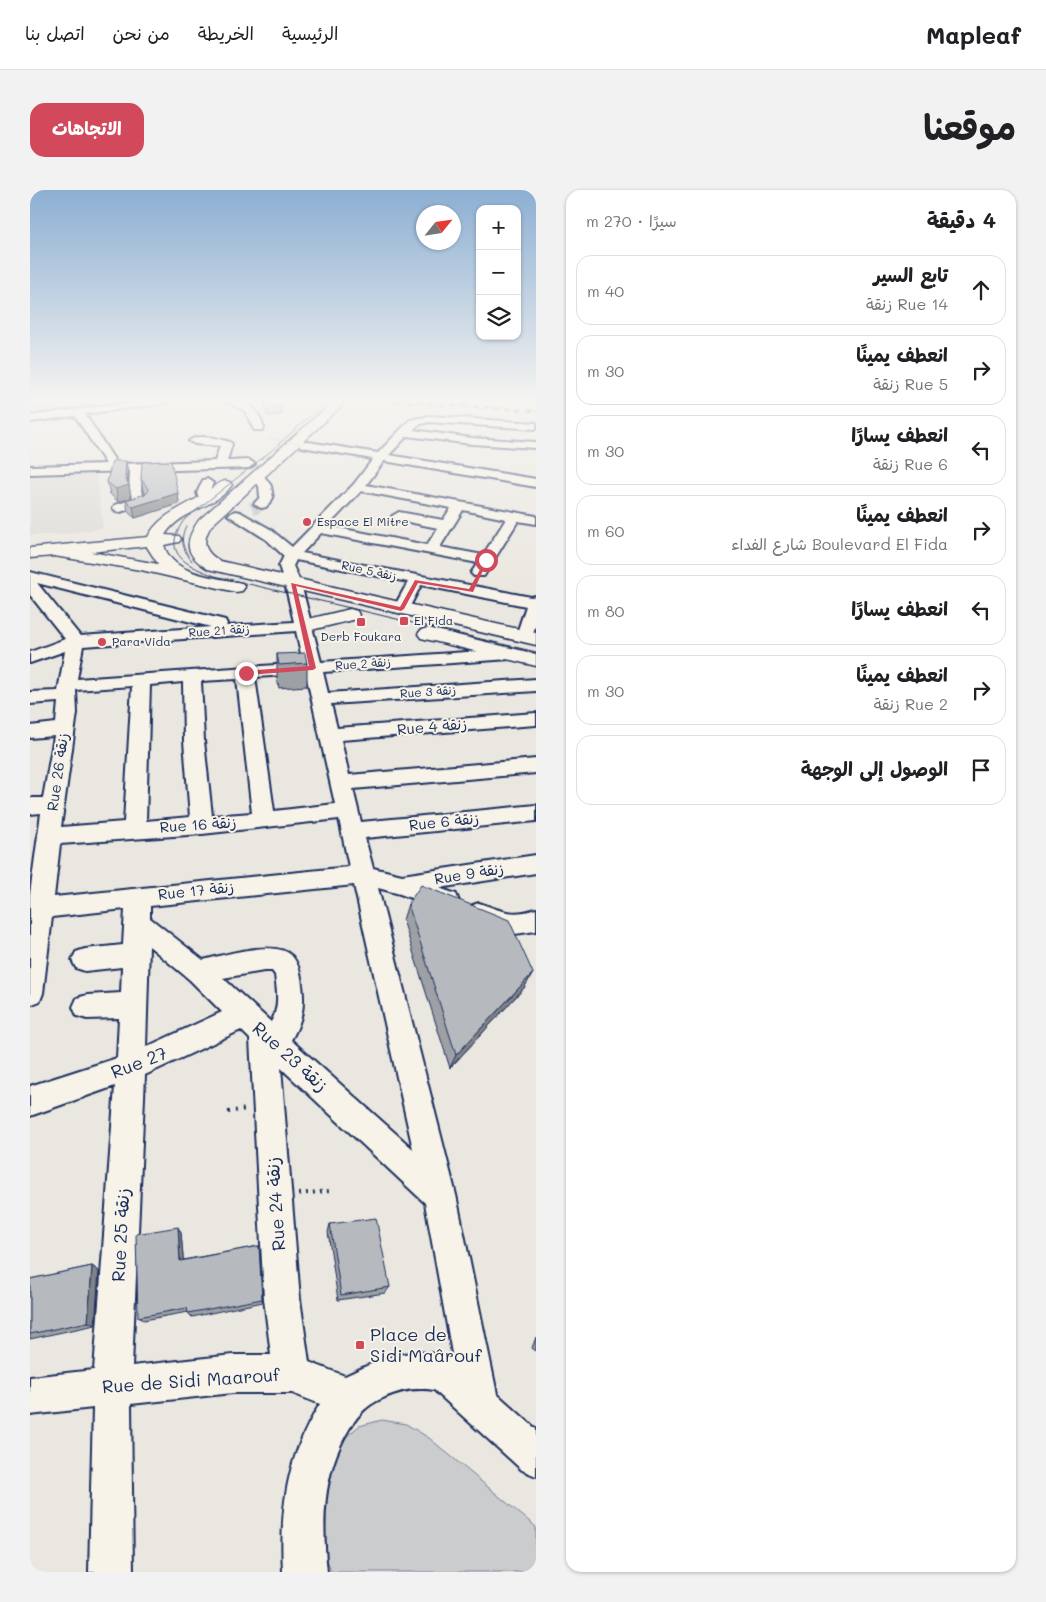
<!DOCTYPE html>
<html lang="ar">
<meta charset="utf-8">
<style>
body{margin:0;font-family:Mali,"Playpen Sans Arabic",sans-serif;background:#f2f2f2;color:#202124;direction:rtl}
.controls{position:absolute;right:15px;top:15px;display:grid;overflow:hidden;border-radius:10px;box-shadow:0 1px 4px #0004}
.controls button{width:45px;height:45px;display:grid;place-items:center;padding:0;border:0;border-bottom:1px solid #e0e0e0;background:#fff;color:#202124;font:25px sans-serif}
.compass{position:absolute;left:386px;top:15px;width:45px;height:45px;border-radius:50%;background:#fff;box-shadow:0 1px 4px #0004;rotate:60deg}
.stop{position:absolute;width:15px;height:15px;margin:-11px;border:4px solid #d1495b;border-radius:50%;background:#fff}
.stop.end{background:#d1495b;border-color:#fff;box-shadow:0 1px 5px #0008}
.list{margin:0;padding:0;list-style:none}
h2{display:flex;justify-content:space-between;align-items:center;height:65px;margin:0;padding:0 20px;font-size:21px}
h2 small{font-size:16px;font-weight:400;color:#757577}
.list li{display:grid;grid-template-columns:32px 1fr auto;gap:15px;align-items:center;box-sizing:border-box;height:70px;margin:0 10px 10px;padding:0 10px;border:1px solid #e0e0e0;border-radius:15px}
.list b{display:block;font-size:19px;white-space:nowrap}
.list p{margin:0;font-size:16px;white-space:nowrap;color:#757577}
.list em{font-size:16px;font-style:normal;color:#757577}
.icon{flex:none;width:28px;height:28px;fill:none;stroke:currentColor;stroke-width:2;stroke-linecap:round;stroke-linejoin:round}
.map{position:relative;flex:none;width:506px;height:1382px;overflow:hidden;direction:ltr;border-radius:15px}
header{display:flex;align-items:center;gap:30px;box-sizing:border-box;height:70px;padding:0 25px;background:#fff;border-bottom:1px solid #e0e0e0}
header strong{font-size:24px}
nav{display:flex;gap:28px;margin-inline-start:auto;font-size:18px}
.intro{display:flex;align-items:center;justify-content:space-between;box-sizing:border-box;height:120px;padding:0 30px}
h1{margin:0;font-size:35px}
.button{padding:12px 22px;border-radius:15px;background:#d1495b;color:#fff;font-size:18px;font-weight:700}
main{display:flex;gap:30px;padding:0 30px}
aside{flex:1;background:#fff;border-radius:15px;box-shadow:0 1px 4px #0004}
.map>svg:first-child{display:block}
</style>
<header>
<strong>Mapleaf</strong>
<nav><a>الرئيسية</a><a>الخريطة</a><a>من نحن</a><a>اتصل بنا</a></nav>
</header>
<div class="intro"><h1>موقعنا</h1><a class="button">الاتجاهات</a></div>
<main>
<aside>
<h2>4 دقيقة<small>سيرًا · 270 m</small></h2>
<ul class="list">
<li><svg class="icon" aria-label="ahead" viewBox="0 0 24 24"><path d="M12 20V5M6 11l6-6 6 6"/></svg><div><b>تابع السير</b><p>Rue 14 زنقة</p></div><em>40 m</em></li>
<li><svg class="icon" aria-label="right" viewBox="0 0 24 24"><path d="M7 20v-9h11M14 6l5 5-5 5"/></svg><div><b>انعطف يمينًا</b><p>Rue 5 زنقة</p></div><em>30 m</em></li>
<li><svg class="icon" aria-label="left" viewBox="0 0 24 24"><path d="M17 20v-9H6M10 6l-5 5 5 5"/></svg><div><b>انعطف يسارًا</b><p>Rue 6 زنقة</p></div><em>30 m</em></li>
<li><svg class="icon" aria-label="right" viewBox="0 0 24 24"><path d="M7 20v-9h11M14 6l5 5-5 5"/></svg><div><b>انعطف يمينًا</b><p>Boulevard El Fida شارع الفداء</p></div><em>60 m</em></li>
<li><svg class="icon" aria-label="left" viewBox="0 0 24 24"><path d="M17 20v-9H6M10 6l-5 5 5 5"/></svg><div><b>انعطف يسارًا</b></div><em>80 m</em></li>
<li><svg class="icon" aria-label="right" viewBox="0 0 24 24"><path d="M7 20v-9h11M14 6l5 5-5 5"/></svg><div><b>انعطف يمينًا</b><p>Rue 2 زنقة</p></div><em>30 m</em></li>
<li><svg class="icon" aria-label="arrive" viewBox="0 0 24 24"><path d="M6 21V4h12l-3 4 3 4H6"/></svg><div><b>الوصول إلى الوجهة</b></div></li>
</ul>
</aside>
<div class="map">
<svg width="506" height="1382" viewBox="0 0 506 1382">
<rect width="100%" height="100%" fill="#eae7e0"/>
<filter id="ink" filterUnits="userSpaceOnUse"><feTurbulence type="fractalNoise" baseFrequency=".02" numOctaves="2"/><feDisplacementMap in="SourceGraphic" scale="10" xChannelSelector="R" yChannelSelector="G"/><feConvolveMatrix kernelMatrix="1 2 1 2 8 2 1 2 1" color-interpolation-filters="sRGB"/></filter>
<g filter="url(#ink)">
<!-- built -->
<path fill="#dadad6" d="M0,283H66L73,338L26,345H0Z"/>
<!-- green -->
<path fill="#cbcccd" stroke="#737e96" d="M0,210H114L0,224Z
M352,1230L376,1234L399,1248L506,1337V1382H301L288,1342V1308L310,1252L329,1236Z"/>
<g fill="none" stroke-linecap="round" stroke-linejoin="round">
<!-- minor-tunnel -->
<path stroke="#c1c2c6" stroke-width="14" stroke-dasharray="14 8" stroke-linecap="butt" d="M222,319L231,314"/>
<!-- minor casing -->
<g stroke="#1b2f5e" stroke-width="4">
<path id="minor" d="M114,210H142L137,213L55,224L87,274L185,271L190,256L165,254L159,251C168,243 189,249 200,252L202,254L197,271L219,270L225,274L219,278L112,281L111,301L119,311L117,314L90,322L85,321L83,318L85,315L104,309L99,301L100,281L0,284V276L76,274L45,226L0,232V226Z
M194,210C217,210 227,215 234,238L232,240H224L215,221Z
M399,226L506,233V239L399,232L388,235L383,240L442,248L506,252V258L442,254L377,246L359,265L506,289V297L354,271L336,295L506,326V334L488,331L454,386H444L441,383L448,373L291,343L272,363L501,407L506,406V435L500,450H488L486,446L496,416L391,395L377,422H365L363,419L378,392L266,370L263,376L271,394L291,472L480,459L486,460L489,464L486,468L480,469L293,482L298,503L506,489V501L301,514L307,538L506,523V535L311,550L319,585L506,569V583L323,599L331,632L506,615V631L335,648L343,678L372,685L506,665V683L409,698L426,704L429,711L426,718L417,721L370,704L348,698L426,1005L467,1204L506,1239V1286L492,1280L404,1200C386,1197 370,1200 353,1208C335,1216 328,1225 318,1241C292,1285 292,1333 297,1382H253C250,1320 256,1268 290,1214L262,1203H203L101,1214L103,1382H59L63,1218L0,1225V1187L64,1180L85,896L0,926V896L87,868L89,828L57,829L47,826L43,817L47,808L57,805L91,803L92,777L55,781L46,778L42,770L46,762L55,759L93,755L95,719L22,727L13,803L10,811L0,815V704L11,623L0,624V608H13L24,546L0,548V536L26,533L28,512L0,514V502L28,501L35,461L0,473V462L35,449L0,405V382L195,430L197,434L196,436L264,432L255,394L249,376L254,366L237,350L198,325L205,321L210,322L240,339L262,357L324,294L343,269L272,257L266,254L268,252L272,251L348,263L380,230ZM331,301L421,318L413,330L369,322L362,326L364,329L408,338L397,355L298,336ZM433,320L476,329L453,365L410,357ZM7,393L181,437L50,446ZM266,441L273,473L47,489L53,456ZM276,484L305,614L244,621L225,487ZM207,489L222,623L182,626L174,551L171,491ZM153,492L154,551L160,627L116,631L120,495ZM102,496L94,632L31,637L47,523L46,500ZM309,629L319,677L24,707L30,654L172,644ZM324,695L383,959L261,850C272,831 275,816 272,795C271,785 269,774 262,766C246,749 194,765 173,770L120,728V716ZM119,756L160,790L192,822L116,857ZM234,781H242L245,785C247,801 250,817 241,832L193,788ZM211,840L220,849L234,1109L241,1165H203L102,1176L115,885ZM251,878L395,1013L423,1169C385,1153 350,1169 315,1186L279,1172L270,1109Z
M228,282L232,283L241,296L243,308L236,317L231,318L224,314L230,307L229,296L222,286Z
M177,289L183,293L179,303L183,310L176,314L171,313L167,303L173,290Z
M449,713C473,721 481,727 506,719V741L485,744L440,730L437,723L440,716Z"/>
</g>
<!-- major casing -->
<g stroke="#1b2f5e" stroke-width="3">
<path id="major" d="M305,210H318L181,336C171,352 174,362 190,371L506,443V455L178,379C154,364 154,352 169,330Z
M195,291L200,292L202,295C186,318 150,320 135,345L149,346L151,349L149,352L134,355C142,386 187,387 212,393L215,397L212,401L206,402L111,380L24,366L0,368V358L118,347C129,325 152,318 171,306C179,301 186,293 195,291ZM117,357L128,374L61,362L117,356Z
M320,419L327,421L329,425L327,429L273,442L266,440L263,436L266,432Z
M398,438L506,464V476L391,448L388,444L391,440Z"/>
</g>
<!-- path -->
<path stroke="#1b2f5e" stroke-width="4" stroke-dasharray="2 5" stroke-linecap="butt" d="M198,922L216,919
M269,1004L299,1001"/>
<!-- minor -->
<use href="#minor" fill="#f7f3e8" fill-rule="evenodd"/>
<!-- major -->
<use href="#major" fill="#f7f3e8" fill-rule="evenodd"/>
<!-- tram -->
<path stroke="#1b2f5e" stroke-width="1" d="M298,210L241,261L154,330C131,363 155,375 185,386L506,462
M156,336C149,349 153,360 162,371"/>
<!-- rail casing -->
<g stroke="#1b2f5e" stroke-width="2.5">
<path id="rail" d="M349,210L506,221"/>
</g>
<!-- rail -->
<use href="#rail" stroke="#f7f3e8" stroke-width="2" stroke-dasharray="5.5" stroke-linecap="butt"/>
<!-- path-bridge -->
<path stroke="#1b2f5e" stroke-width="1" stroke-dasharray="0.5 2" stroke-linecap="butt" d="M238,248L272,254"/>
</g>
<!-- wall -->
<path fill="#9da0a4" stroke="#1b2f5e" d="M234,210H250L252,217V225L237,226Z
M98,283V293L99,295L101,308L88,312L80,304L77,292Z
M111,289L148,303L149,314L105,328L98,322L96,310L116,304L113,300Z
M247,464L277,473V496L249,498L247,488Z
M378,714L503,783L494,798L420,878L373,730Z
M300,1034L360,1097L355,1103L308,1110L298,1042Z
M151,1043L153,1070L229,1056L233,1112L162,1127L158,1123V1122L114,1130L108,1127Z
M62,1076L69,1081L65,1135L0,1149V1089Z
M506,1147V1161L502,1158Z"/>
<!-- shaded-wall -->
<path fill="#7f8286" stroke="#1b2f5e" d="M96,271L98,283L97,296L99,295L101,308L88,312L86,299L95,288Z
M148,303L149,314L105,328L103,317Z
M503,783L494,798L420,878L426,865Z
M148,1037L151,1043L154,1076L150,1071Z
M229,1056L230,1061L233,1112L232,1109Z
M62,1076L69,1081L65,1135L58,1132Z"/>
<!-- building -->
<path fill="#b6babf" stroke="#1b2f5e" d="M235,210H250L252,217L236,218Z
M82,271H96L95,288L99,295L86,299L77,292Z
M141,271L148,303L103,317L96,310L116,304L119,300L111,289L112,272Z
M275,463L277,473L249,475L247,464Z
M391,695L479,730L503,783L426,865L378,714Z
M346,1028L360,1097L311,1105L300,1034Z
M148,1037L150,1071L229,1056L232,1109L158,1123L157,1118L108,1127L106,1044Z
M62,1076L58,1132L0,1144V1089Z"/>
</g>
<!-- sky -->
<linearGradient id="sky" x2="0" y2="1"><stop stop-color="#8cafd3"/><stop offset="0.52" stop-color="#f6f4f1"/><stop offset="1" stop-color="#f6f4f1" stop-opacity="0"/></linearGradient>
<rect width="506" height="404" fill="url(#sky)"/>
<!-- route -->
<path fill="#d1495b" d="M456,369L458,370L443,402L388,393L374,419L371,421L266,396L286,478L283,480L216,485L212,483L216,481L279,476L261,393L370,417L385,390L439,399Z"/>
<!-- markers -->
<g fill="#d1495b" stroke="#f7f3e8" stroke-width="2">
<circle cx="277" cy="332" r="5"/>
<rect x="369" y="426" width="10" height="10" rx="2.5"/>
<rect x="326" y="427" width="10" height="10" rx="2.5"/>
<circle cx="72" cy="452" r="5"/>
<rect x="325" y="1150" width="10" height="10" rx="2.5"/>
</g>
<g text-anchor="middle" stroke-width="4" stroke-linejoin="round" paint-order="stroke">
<!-- far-poi labels -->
<g font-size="12" fill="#1b2f5e" stroke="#f7f3e8" text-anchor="start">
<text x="287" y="336">Espace El Mitre</text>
<text x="384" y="435">El Fida</text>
<text x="331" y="451" text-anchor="middle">Derb Foukara</text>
<text x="82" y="456">Para Vida</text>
</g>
<!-- far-street labels -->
<g font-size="12" fill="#1b2f5e" stroke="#f7f3e8">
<text transform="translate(339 381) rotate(12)" y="4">Rue 5 زنقة</text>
<text transform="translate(189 441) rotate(-4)" y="4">Rue 21 زنقة</text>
<text transform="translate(333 474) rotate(-4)" y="4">Rue 2 زنقة</text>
<text transform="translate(398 502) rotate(-4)" y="4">Rue 3 زنقة</text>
</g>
<!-- street labels -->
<g font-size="15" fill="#1b2f5e" stroke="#f7f3e8">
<text transform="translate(402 537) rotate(-5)" y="5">Rue 4 زنقة</text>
<text transform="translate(28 582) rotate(-82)" y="5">Rue 26 زنقة</text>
<text transform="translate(414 632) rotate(-6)" y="5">Rue 6 زنقة</text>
<text transform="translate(168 635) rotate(-4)" y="5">Rue 16 زنقة</text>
<text transform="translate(439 684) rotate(-9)" y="5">Rue 9 زنقة</text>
<text transform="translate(166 701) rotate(-6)" y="5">Rue 17 زنقة</text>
</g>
<!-- near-street labels -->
<g font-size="18" fill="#1b2f5e" stroke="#f7f3e8">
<text transform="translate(260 867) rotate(42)" y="6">Rue 23 زنقة</text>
<text transform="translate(109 873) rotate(-21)" y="6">Rue 27</text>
<text transform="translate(246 1014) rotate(-94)" y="6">Rue 24 زنقة</text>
<text transform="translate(91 1045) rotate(-87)" y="6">Rue 25 زنقة</text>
<text transform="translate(161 1191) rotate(-4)" y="6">Rue de Sidi Maarouf</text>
</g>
<!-- near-poi labels -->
<g font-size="18" fill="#1b2f5e" stroke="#f7f3e8" text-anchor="start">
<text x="340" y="1151">Place de<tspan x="340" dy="21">Sidi Maârouf</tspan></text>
</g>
</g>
</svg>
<div class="controls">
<button>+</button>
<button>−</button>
<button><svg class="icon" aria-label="layers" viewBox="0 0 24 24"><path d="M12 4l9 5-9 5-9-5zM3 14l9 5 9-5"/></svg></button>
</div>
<svg class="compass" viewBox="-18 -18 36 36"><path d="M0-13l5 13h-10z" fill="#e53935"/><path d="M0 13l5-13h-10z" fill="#757577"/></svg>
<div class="stop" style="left:456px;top:370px"></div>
<div class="stop end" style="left:216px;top:483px"></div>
</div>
</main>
